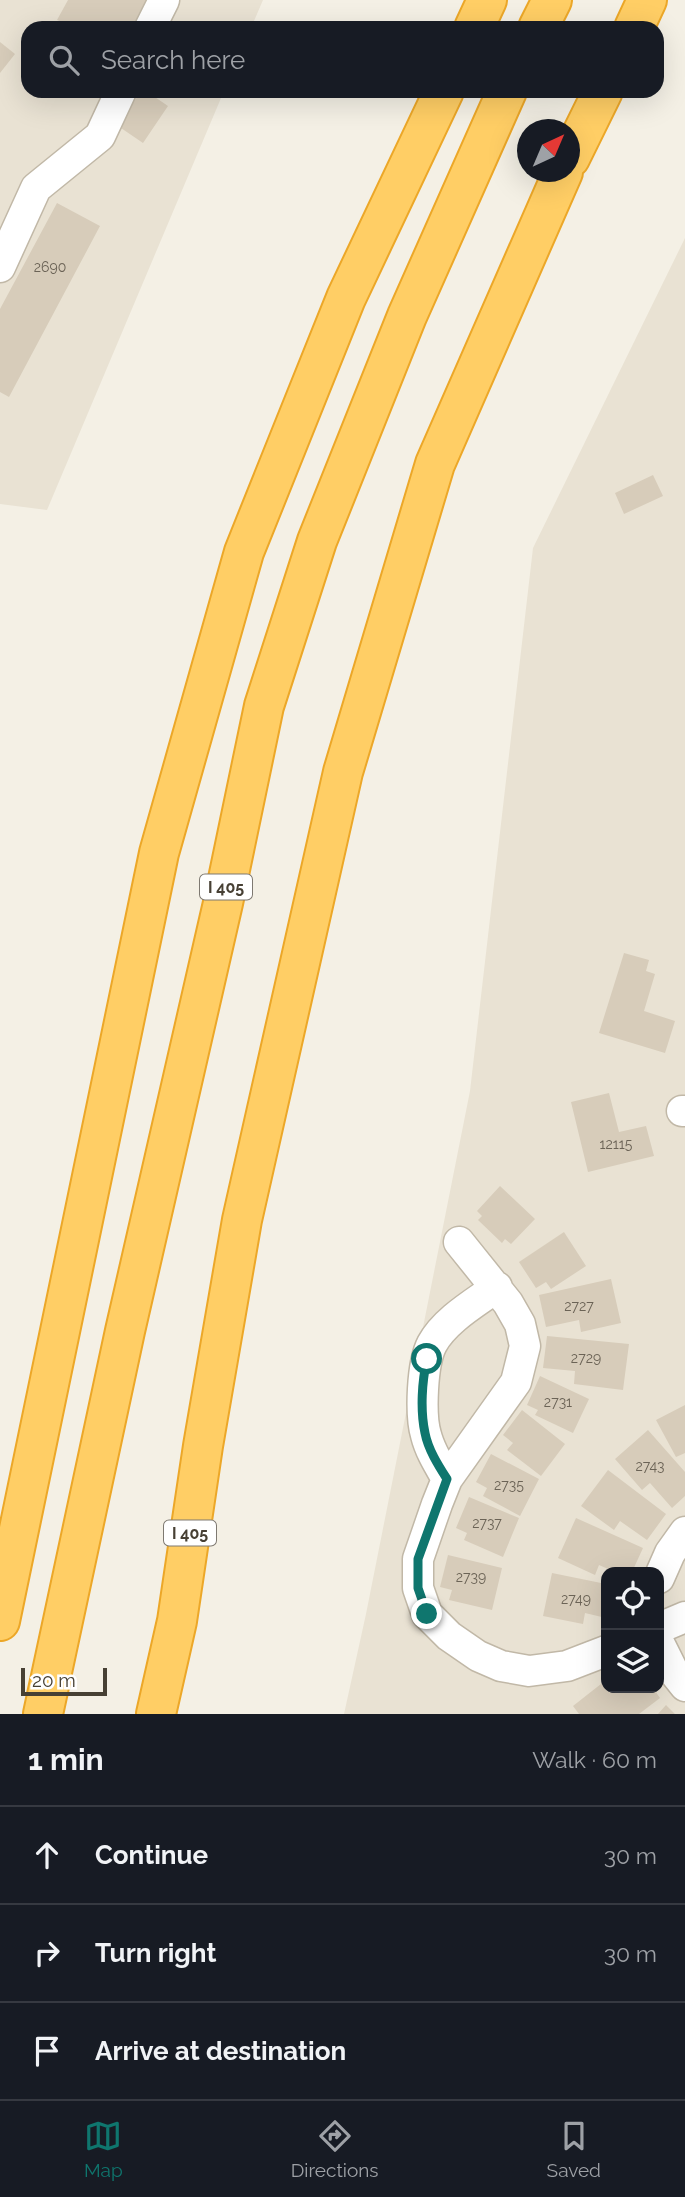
<!DOCTYPE html>
<meta charset="utf-8">
<style>
body{margin:0;font-family:Raleway,sans-serif;background:#20242c;color:#f1f3f6}
.controls{position:absolute;right:21px;bottom:21px;display:grid;overflow:hidden;border-radius:14px;box-shadow:0 7px 28px #0002}
.controls button{width:63px;height:63px;display:grid;place-items:center;padding:0;border:0;border-bottom:2px solid #363941;background:#171b24;color:#f1f3f6;font:35px sans-serif}
.compass{position:absolute;left:517px;top:119px;width:63px;height:63px;border-radius:50%;background:#171b24;box-shadow:0 7px 28px #0002;rotate:44deg}
.scale{position:absolute;left:21px;bottom:18px;width:86px;box-sizing:border-box;padding-left:7px;border:4px solid #474034;border-top:0;font-size:19px;line-height:24px;white-space:nowrap;color:#474034;-webkit-text-stroke:5px #fff;paint-order:stroke}
.stop{position:absolute;width:21px;height:21px;margin:-16px;border:5px solid #0f766e;border-radius:50%;background:#fff}
.stop.end{background:#0f766e;border-color:#fff;box-shadow:0 2px 7px #0008}
.list{margin:0;padding:0;list-style:none}
h2{display:flex;justify-content:space-between;align-items:center;height:91px;margin:0;padding:0 28px;font-size:30px}
h2 small{font-size:23px;font-weight:400;color:#9ea1a6}
.list li{display:grid;grid-template-columns:46px 1fr auto;gap:21px;align-items:center;box-sizing:border-box;height:98px;padding:0 28px;border-top:2px solid #363941}
.list b{display:block;font-size:26px;white-space:nowrap}
.list em{font-size:23px;font-style:normal;color:#9ea1a6}
.icon{flex:none;width:38px;height:38px;fill:none;stroke:currentColor;stroke-width:2;stroke-linecap:round;stroke-linejoin:round}
.map{position:relative;flex:none;width:685px;height:1714px;overflow:hidden}
.search{position:absolute;background:#171b24;box-shadow:0 7px 28px #0002;left:21px;right:21px;top:21px;height:77px;display:flex;align-items:center;gap:18px;box-sizing:border-box;padding:0 24px;border-radius:21px;color:#9ea1a6;font-size:26px}
.sheet{height:385px;background:#171b24}
nav{display:flex;justify-content:space-around;align-items:center;box-sizing:border-box;height:98px;border-top:2px solid #363941;background:#171b24;font-size:19px;color:#9ea1a6}
nav a{display:grid;justify-items:center;gap:4px}
nav .on{color:#0f766e}
.map>svg:first-child{display:block}
</style>
<div class="map">
<svg width="685" height="1714" viewBox="0 0 685 1714">
<rect width="100%" height="100%" fill="#f4f0e5"/>
<!-- residential -->
<path fill="#e9e2d3" fill-rule="evenodd" d="M0,0H263L251,28H28V91H224L47,510L0,504Z
M685,238V1714H344L366,1614L470,1091L533,548ZM606,1572H659V1688H606Z"/>
<!-- building -->
<path fill="#d7ccba" d="M68,0H147L133,25L137,28H58L62,22L57,20Z
M0,42L15,54L0,73Z
M59,91H73L70,98Z
M141,91H146L168,106L143,143L118,126Z
M57,203L100,226L9,397L0,392V309Z
M653,475L663,496L624,514L615,493Z
M624,953L649,960L646,971L655,974L644,1011L675,1021L665,1053L599,1033Z
M609,1093L619,1132L646,1126L654,1156L588,1172L571,1102Z
M500,1186L535,1219L511,1244L505,1239L502,1243L478,1220L482,1216L477,1211Z
M564,1232L586,1266L551,1289L546,1282L536,1288L519,1262Z
M611,1279L621,1323L581,1332L579,1320L546,1327L539,1295Z
M547,1336L629,1344L623,1390L574,1384L575,1371L543,1368Z
M540,1376L589,1399L573,1433L535,1415L538,1410L527,1405Z
M685,1405V1453L676,1457L656,1420Z
M522,1410L565,1444L541,1476L507,1450L513,1443L503,1435Z
M648,1430L685,1472V1496L672,1508L650,1483L642,1490L615,1459Z
M491,1454L539,1479L520,1516L483,1496L487,1488L476,1482Z
M608,1470L666,1514L647,1540L620,1521L614,1530L581,1506Z
M469,1497L519,1518L503,1557L464,1540L467,1533L456,1528Z
M576,1518L643,1548L632,1572H615L599,1565L595,1575L558,1558Z
M448,1555L502,1568L492,1610L449,1600L452,1590L440,1587Z
M552,1573L606,1584V1618L585,1613L583,1624L543,1616Z
M606,1680V1688H612L614,1691L618,1688H653L660,1698L639,1714H579L573,1706Z
M666,1705L675,1714H658Z"/>
<g fill="none" stroke-linecap="round" stroke-linejoin="round">
<!-- minor casing -->
<g stroke="#c1b8a7" stroke-width="33">
<path id="minor" d="M150,28L164,0
M0,267L36,188L100,136L121,91
M682,1111H685
M459,1242L508,1303L520,1324L525,1346L516,1382L447,1479L437,1504L418,1559V1588L427,1614L449,1636L478,1656L501,1666L529,1671L567,1666L606,1651
M447,1479C439,1465 430,1451 426,1435C420,1415 422,1363 432,1344C445,1320 475,1303 497,1287
M659,1578L670,1553L685,1532
M659,1628L685,1617
M659,1643L673,1671L685,1686"/>
</g>
<!-- highway casing -->
<g stroke="#eca728" stroke-width="42">
<path id="highway" d="M474,28L487,0
M538,28L552,0
M634,28L647,0
M570,158L603,91
M0,1621L159,853L244,552L346,298L444,91
M43,1714L125,1331L223,903L264,706L317,541L407,316L507,91
M156,1714L177,1621L203,1446L242,1220L343,772L435,464L563,172"/>
</g>
<!-- minor -->
<use href="#minor" stroke="#fff" stroke-width="30"/>
<!-- highway -->
<use href="#highway" stroke="#ffce65" stroke-width="38"/>
</g>
<g fill="none" stroke-linecap="round" stroke-linejoin="round">
<!-- route -->
<path stroke="#0f766e" stroke-width="9" d="M427,1359C422,1381 420,1410 425,1433C428,1449 438,1465 447,1479L418,1559V1588L427,1614"/>
</g>
<g text-anchor="middle" stroke-width="6" stroke-linejoin="round" paint-order="stroke">
<!-- number labels -->
<g font-size="14" fill="#6b6356">
<text x="50" y="272">2690</text>
<text x="616" y="1149">12115</text>
<text x="579" y="1311">2727</text>
<text x="586" y="1363">2729</text>
<text x="558" y="1407">2731</text>
<text x="650" y="1471">2743</text>
<text x="509" y="1490">2735</text>
<text x="487" y="1528">2737</text>
<text x="471" y="1582">2739</text>
<text x="576" y="1604">2749</text>
</g>
<!-- shield labels -->
<g fill="#fff" stroke="#7e7971" stroke-width="2">
<rect x="200" y="874.5" width="52" height="25" rx="5"/>
<rect x="164" y="1520.5" width="52" height="25" rx="5"/>
</g>
<g font-size="16" font-weight="bold" fill="#474034">
<text x="226" y="893">I 405</text>
<text x="190" y="1539">I 405</text>
</g>
</g>
</svg>
<div class="controls">
<button><svg class="icon" aria-label="locate" viewBox="0 0 24 24"><circle cx="12" cy="12" r="6"/><path d="M12 2v4M12 18v4M2 12h4M18 12h4"/></svg></button>
<button><svg class="icon" aria-label="layers" viewBox="0 0 24 24"><path d="M12 4l9 5-9 5-9-5zM3 14l9 5 9-5"/></svg></button>
</div>
<svg class="compass" viewBox="-18 -18 36 36"><path d="M0-13l5 13h-10z" fill="#e53935"/><path d="M0 13l5-13h-10z" fill="#9ea1a6"/></svg>
<div class="scale">20 m</div>
<div class="stop" style="left:427px;top:1359px"></div>
<div class="stop end" style="left:427px;top:1614px"></div>
<div class="search"><svg class="icon" aria-label="search" viewBox="0 0 24 24"><circle cx="10" cy="10" r="6"/><path d="M15 15l6 6"/></svg>Search here</div>
</div>
<section class="sheet">
<h2>1 min<small>Walk · 60 m</small></h2>
<ul class="list">
<li><svg class="icon" aria-label="ahead" viewBox="0 0 24 24"><path d="M12 20V5M6 11l6-6 6 6"/></svg><div><b>Continue</b></div><em>30 m</em></li>
<li><svg class="icon" aria-label="right" viewBox="0 0 24 24"><path d="M7 20v-9h11M14 6l5 5-5 5"/></svg><div><b>Turn right</b></div><em>30 m</em></li>
<li><svg class="icon" aria-label="arrive" viewBox="0 0 24 24"><path d="M6 21V4h12l-3 4 3 4H6"/></svg><div><b>Arrive at destination</b></div></li>
</ul>
</section>
<nav>
<a class="on"><svg class="icon" aria-label="map" viewBox="0 0 24 24"><path d="M3 6l6-2 6 2 6-2v14l-6 2-6-2-6 2zM9 4v14M15 6v14"/></svg>Map</a>
<a><svg class="icon" aria-label="directions" viewBox="0 0 24 24"><path d="M12 3l9 9-9 9-9-9zM9 14v-3h6M13 9l2 2-2 2"/></svg>Directions</a>
<a><svg class="icon" aria-label="saved" viewBox="0 0 24 24"><path d="M7 4h10v16l-5-4-5 4z"/></svg>Saved</a>
</nav>
